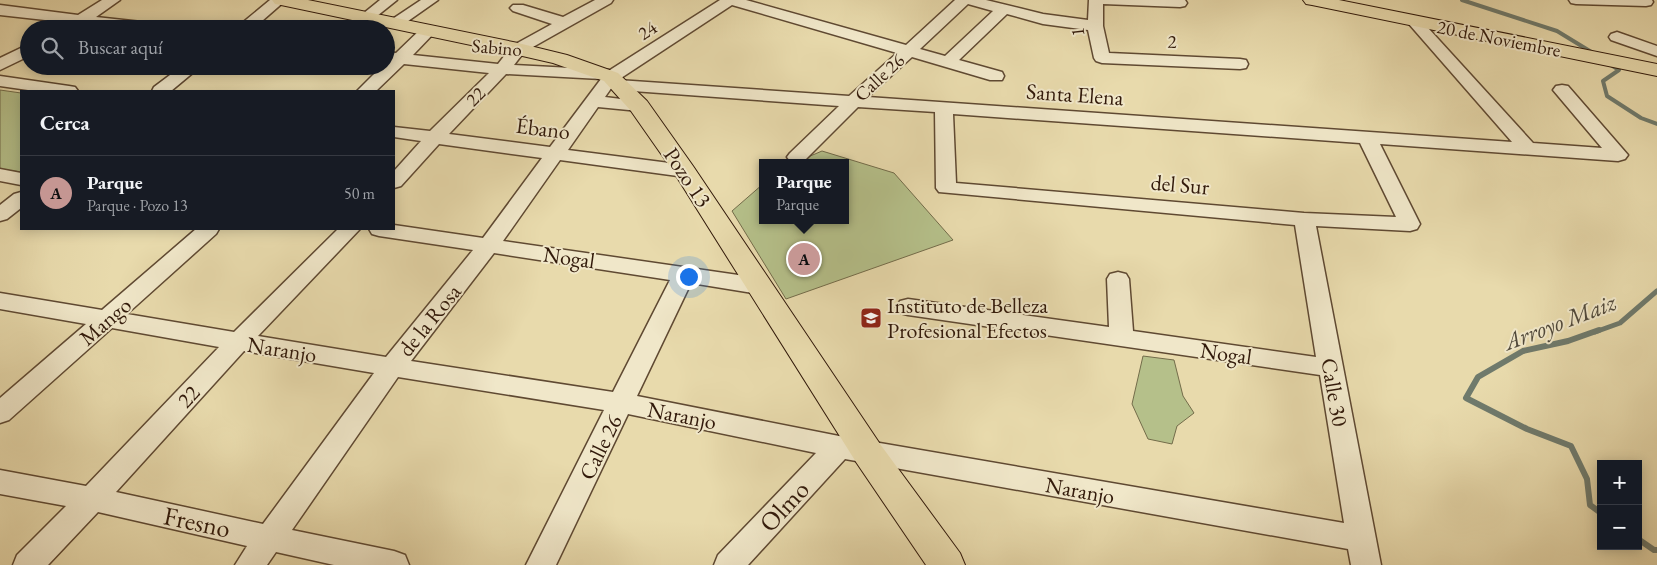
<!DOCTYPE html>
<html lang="es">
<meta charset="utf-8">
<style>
body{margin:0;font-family:"EB Garamond",serif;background:#20242c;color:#f1f3f6}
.controls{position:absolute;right:15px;bottom:15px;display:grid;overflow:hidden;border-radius:0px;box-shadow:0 2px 12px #0003}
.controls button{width:45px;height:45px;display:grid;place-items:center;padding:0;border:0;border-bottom:1px solid #363941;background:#171b24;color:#f1f3f6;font:25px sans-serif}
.you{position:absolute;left:688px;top:276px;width:18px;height:18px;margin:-12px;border:4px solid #fff;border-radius:50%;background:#1a73e8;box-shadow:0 0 0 8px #1a73e833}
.badge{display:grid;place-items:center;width:32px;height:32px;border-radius:50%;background:#c59692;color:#111;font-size:16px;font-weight:700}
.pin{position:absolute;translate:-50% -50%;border:2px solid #fff;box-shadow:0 1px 5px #0006}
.popup{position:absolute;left:759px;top:159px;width:90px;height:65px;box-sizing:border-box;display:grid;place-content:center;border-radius:0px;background:#171b24;filter:drop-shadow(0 1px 4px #0005);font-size:16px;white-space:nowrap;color:#9ea1a6}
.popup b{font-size:19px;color:#f1f3f6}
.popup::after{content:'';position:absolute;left:50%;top:100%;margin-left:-10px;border:10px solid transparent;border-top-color:#171b24}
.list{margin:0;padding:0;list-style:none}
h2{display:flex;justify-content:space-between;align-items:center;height:65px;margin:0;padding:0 20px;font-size:21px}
h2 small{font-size:16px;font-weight:400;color:#9ea1a6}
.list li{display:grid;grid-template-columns:32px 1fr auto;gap:15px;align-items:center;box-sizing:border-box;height:75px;padding:0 20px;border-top:1px solid #363941}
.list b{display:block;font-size:19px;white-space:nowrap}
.list p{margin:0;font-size:16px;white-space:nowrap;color:#9ea1a6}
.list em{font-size:16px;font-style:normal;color:#9ea1a6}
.icon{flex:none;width:28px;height:28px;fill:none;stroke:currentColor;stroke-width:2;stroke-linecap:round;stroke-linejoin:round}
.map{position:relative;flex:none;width:1657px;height:565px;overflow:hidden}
.search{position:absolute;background:#171b24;box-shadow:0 2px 12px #0003;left:20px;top:20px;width:375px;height:55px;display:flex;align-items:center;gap:12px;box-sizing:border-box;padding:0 18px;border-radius:28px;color:#9ea1a6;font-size:19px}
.panel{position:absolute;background:#171b24;box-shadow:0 2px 12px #0003;left:20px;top:90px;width:375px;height:140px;border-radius:0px}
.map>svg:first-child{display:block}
</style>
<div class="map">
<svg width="1657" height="565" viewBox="0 0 1657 565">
<rect width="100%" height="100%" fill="#e8daac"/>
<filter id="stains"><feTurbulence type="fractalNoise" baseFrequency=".004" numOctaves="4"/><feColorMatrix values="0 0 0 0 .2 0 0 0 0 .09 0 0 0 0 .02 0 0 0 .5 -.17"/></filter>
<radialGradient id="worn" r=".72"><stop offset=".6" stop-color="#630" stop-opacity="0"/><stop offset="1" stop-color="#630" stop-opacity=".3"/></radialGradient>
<!-- green -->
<path fill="#b5c08a" stroke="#736c4a" d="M0,90L21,93V172L0,169Z
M822,151L894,173L953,240L786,299L732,211L763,184V220H845V163H794Z
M1143,356L1174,360L1183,396L1194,413L1177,426L1172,444L1148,439L1132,404Z"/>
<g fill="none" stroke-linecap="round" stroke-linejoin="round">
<!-- stream-far2 -->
<path stroke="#6f7a6c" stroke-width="4" d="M1462,0L1557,31L1593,53
M1611,65L1619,70L1603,81L1607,96L1641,118L1657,124"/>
<!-- stream-far1 -->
<path stroke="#6f7a6c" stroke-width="5" d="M1595,332L1620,323L1657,291"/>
<!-- stream -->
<path stroke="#6f7a6c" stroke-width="6" d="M1599,330L1568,341L1523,351L1478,377L1466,398L1527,429L1571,446L1587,479L1590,505L1601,513
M1638,539L1654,550H1657"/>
<!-- minor casing -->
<g stroke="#5f4932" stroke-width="3">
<path id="minor" d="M102,0H120L96,17L160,24L166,26L168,29H119L83,24L78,26L72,23L0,15V5L78,15Z
M270,0H286L253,29H235Z
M380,0H397L372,20H362L359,17Z
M421,0H438L401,26H391L388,23L391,20Z
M595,0H613L611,3L524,52L514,65L610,70L720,0H746L906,45L955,0H986L1043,14L1088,20L1089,0H1185L1187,3L1185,6L1180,7L1103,4V26L1109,53L1240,59L1246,60L1248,64L1246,68L1240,69L1102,63L1096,61L1094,58L1088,30L1043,24L1007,14L959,60L1002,72L1004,76L1002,80H990L912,57L868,97L1512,142L1409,24L1406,21L1409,18H1419L1533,143L1602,148L1553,90L1556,86L1562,85L1568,86L1628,155L1625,159L1618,161L1380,144L1420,224L1417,229L1410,231L1316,226L1381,565H1351L1348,549L845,459L748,565H714L718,555L816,453L628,414L556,565H526L604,410L398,377L292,530L394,551L405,555L409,565H334L276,552L267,565H235L247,546L98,512L48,565H13L17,555L66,506L0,494V470L86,486L219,347L112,328L9,420L0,423V398L86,324L0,309V293L102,310L196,229H219L216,234L127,314L234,332L338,229H360L258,336L386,357L473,250L379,236L372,234L369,229H394V225L483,238L542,158L439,144L401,186L394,188V171L421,141L394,137V127L430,131L489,73L404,64L376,91H357L382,66H386V52L396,53L423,27H435L437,30L413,55L498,64L512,46L552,24L513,11L510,8L513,5H523L563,17ZM968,4L993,11L945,56L920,49ZM732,5L897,53L849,96L618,80ZM506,74L601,79L550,147L449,134ZM612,87L619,90L839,106L790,153L787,157L790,161L797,163L804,161L858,107L935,112L936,188L939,192L1295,225L1316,357L1133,331L1129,279L1126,274L1118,272L1110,274L1107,279L1109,327L908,299L900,301L896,307L900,313L908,315L1320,375L1344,523L839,436L637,396L691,283L759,294L767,291L770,286L767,281L759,278L503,241L560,160L685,177L692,175L695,171L692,167L685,165L568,150L598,107L639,111L645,110L648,106L645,102L605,97ZM953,114L1360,143L1396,217L1304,213L956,183ZM494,253L670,280L613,392L411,361ZM244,351L374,373L263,524L116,492Z
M1569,0H1652L1653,2L1651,5L1646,6L1576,4L1571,3Z
M1617,32L1657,46V56L1611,40L1609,37L1611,34Z
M29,44V56L0,70V58Z
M182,66H201L171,91H152L154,87Z
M0,76L69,86L75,87L78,91H35L0,86Z
M0,169L21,173V185L0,181Z
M21,192V208L7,219L0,221V205L14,194Z"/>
</g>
<!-- major casing -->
<g stroke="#31190a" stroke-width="2">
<path id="major" d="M272,0H308L518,43L567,55L618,73L647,101L693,166L880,444L960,553L965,565H926L856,462L673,171L631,111L604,81L553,63L518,55L281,5L275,4Z
M1303,0H1339L1657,64V76L1312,5L1306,4Z"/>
</g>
<!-- minor -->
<use href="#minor" fill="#f0e7c9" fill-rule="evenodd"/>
<!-- major -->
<use href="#major" fill="#e8daac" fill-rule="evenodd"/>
</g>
<!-- icons -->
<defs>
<g id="university-square" transform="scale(1.125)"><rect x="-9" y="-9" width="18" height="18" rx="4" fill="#8f2418" stroke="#f0e7c9"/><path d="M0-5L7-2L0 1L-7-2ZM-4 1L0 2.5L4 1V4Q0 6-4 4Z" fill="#fff"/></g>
</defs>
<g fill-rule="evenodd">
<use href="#university-square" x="871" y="318"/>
</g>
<g text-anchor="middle" stroke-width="4" stroke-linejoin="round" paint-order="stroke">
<!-- far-street labels -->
<g font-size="19" fill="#31190a" stroke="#f0e7c9">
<text transform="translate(647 30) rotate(-33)" y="7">24</text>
<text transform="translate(1077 32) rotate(-97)" y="7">1</text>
<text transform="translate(1499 38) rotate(11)" y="7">20 de Noviembre</text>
<text transform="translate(1172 41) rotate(2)" y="7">2</text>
<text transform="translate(497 47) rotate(5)" y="7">Sabino</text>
<text transform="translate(879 77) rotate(-43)" y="7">Calle 26</text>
<text transform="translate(475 96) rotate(-45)" y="7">22</text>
</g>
<!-- street labels -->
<g font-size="22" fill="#31190a" stroke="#f0e7c9">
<text transform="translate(1075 94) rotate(4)" y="8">Santa Elena</text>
<text transform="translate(543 128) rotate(7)" y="8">Ébano</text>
<text transform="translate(688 177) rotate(56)" y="8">Pozo 13</text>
<text transform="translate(1180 184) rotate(5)" y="8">del Sur</text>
<text transform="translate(569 257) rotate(8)" y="8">Nogal</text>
<text transform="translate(429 320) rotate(-51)" y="8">de la Rosa</text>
<text transform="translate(105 321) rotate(-41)" y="8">Mango</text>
<text transform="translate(282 349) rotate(9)" y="8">Naranjo</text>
<text transform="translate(1226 353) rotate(8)" y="8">Nogal</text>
<text transform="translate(1335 392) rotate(80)" y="8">Calle 30</text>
<text transform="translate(188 396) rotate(-47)" y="8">22</text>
<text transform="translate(682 415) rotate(11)" y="8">Naranjo</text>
<text transform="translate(600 447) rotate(-64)" y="8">Calle 26</text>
<text transform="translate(1080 490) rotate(10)" y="8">Naranjo</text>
</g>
<!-- poi labels -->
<g font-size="22" fill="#31190a" stroke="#f0e7c9" text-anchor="start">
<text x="887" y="313">Instituto de Belleza<tspan x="887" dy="25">Profesional Efectos</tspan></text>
</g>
<!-- water labels -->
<g font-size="24" font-style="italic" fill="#50493b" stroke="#f0e7c9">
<text transform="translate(1560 322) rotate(-21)" y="8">Arroyo Maiz</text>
</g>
<!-- near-street labels -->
<g font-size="26" fill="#31190a" stroke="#f0e7c9">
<text transform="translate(784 506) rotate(-47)" y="9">Olmo</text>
<text transform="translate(197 522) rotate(12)" y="9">Fresno</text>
</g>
</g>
<rect width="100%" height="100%" filter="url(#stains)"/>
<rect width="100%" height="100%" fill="url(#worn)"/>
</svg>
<div class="controls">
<button>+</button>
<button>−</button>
</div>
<div class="you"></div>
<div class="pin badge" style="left:804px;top:259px">A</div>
<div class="popup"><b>Parque</b>Parque</div>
<div class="search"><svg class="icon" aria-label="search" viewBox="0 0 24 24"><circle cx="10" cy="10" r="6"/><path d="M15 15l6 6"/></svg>Buscar aquí</div>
<section class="panel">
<h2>Cerca<small></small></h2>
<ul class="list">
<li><span class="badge">A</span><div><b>Parque</b><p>Parque · Pozo 13</p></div><em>50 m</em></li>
</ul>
</section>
</div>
